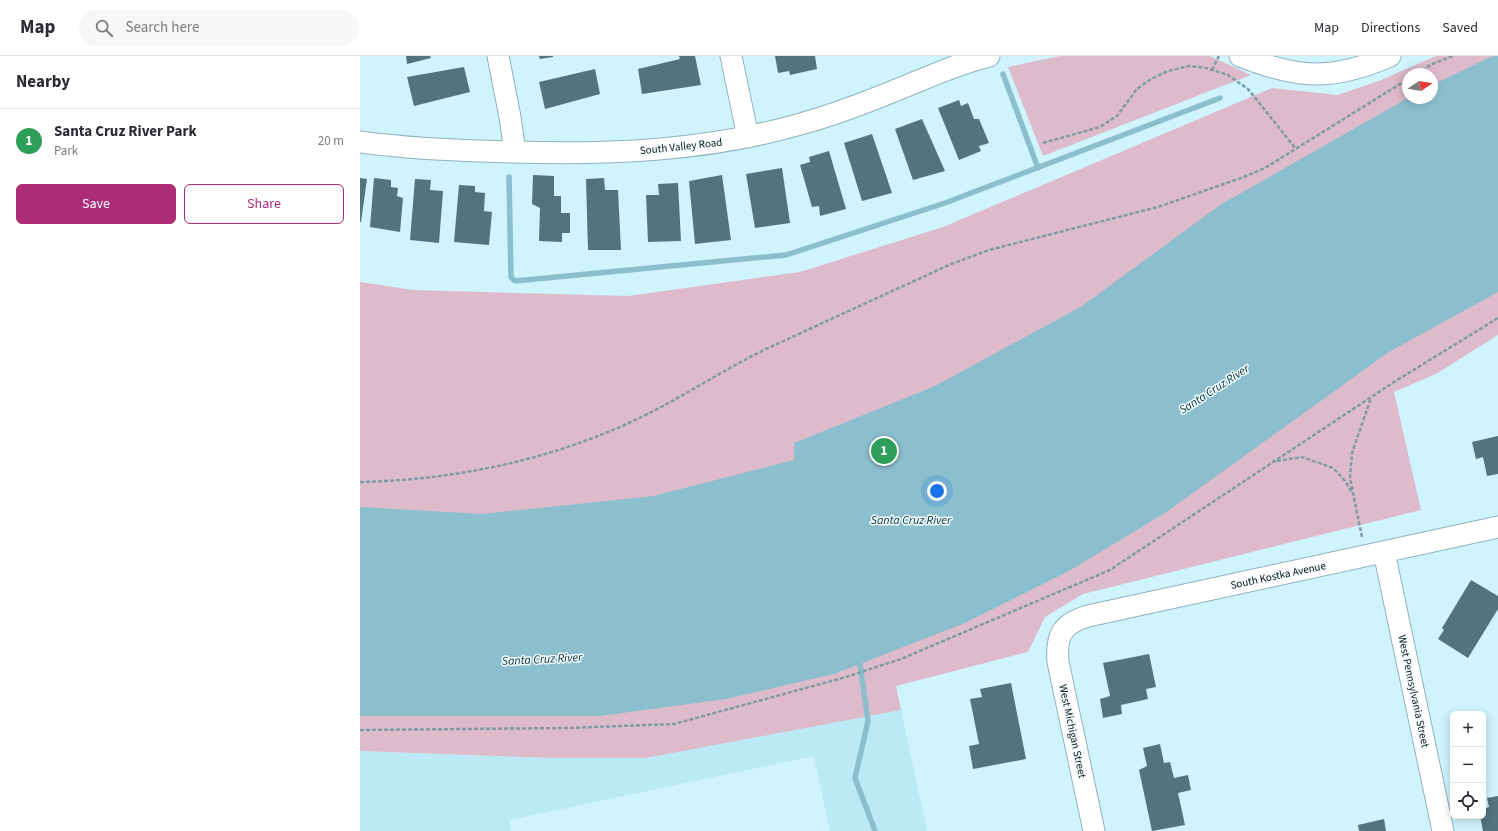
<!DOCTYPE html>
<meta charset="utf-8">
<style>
body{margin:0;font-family:"Source Sans 3",sans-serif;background:#f7f7f7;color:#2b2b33}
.controls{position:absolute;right:12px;bottom:12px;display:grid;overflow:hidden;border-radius:6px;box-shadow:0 2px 10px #0003}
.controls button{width:36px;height:36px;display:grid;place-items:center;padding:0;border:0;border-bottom:1px solid #e1e1e2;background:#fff;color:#2b2b33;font:20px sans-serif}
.compass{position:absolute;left:1042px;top:12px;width:36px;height:36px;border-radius:50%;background:#fff;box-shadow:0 2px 10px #0003;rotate:78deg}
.you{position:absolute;left:577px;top:435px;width:14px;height:14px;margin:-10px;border:3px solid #fff;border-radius:50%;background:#1a73e8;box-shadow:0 0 0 6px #1a73e833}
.badge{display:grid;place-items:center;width:26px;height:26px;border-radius:50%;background:#ad2c78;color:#fff;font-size:13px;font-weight:700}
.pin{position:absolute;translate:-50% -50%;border:2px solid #fff;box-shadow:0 1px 4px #0006}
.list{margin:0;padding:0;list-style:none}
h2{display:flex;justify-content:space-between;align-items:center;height:52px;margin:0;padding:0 16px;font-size:17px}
h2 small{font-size:13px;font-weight:400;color:#7c7c81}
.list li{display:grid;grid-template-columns:26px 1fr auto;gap:12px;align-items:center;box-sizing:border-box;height:64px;padding:0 16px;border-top:1px solid #e1e1e2}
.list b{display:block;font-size:15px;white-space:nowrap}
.list p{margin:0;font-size:13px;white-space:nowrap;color:#7c7c81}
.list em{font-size:13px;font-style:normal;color:#7c7c81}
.actions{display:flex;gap:8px;padding:12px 16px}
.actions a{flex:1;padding:9px 0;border:1px solid #ad2c78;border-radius:6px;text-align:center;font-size:14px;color:#ad2c78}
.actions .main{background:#ad2c78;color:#fff}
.icon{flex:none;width:22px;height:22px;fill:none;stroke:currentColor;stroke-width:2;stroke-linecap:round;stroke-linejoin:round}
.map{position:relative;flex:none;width:1138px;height:775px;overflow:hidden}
header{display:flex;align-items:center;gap:24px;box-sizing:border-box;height:56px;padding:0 20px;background:#fff;border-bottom:1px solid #e1e1e2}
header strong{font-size:19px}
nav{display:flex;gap:22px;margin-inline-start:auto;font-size:14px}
.search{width:280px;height:36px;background:#f7f7f7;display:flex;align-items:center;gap:10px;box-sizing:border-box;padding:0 14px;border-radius:22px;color:#7c7c81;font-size:15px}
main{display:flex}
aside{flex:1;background:#fff}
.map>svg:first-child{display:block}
</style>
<header>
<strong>Map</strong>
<div class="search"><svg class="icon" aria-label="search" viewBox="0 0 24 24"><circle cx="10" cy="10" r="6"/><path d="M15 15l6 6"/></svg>Search here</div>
<nav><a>Map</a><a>Directions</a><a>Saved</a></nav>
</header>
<main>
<aside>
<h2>Nearby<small></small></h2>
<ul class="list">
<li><span class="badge" style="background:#2e9e5b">1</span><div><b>Santa Cruz River Park</b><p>Park</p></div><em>20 m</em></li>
</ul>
<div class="actions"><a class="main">Save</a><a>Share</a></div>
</aside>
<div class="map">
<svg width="1138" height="775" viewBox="0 0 1138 775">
<rect width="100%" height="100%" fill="#cff4fe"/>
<!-- built -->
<path fill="#bbe9f6" d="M541,654L567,775H470L454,700L149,764L151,775H0V695L191,702H286L422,675Z"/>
<!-- green -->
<path fill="#debbcb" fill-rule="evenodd" d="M700,0H850L891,19L683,100L648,11Z
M1076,0H1138V279L1076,318L1034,336L1061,454L723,538L685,561L668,596L536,630L541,654L286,702H191L0,695V226L53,234L268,240L440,216L583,171L912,32L978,39L1021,24ZM1048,18H1072V42H1048Z"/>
<!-- water -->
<path fill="#8bbfcd" d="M1133,0H1138V236L1029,296L805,457L709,515L605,567L474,618L366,643L240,660H0V451L122,458L293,440L434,404V387L575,330L722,250L860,149L1048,42H1072V29Z"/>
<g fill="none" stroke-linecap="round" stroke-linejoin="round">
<!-- stream -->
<path stroke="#8bbfcd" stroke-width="5.5" d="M643,18L678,112
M149,121L151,221L155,225L426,199L585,147L860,42
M499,601L508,665L495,722L515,775"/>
</g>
<!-- building -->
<path fill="#52747d" d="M46,0H70L71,2L47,8Z
M179,0H193V1L180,3Z
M319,0H335L341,29L282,38L278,13L320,3Z
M415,0H455L457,13L430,19L429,15L418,17Z
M104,11L110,36L54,50L47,21Z
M235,13L240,38L185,53L179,26Z
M599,44L601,50L608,47L614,63H619L629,87L619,90L621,95L599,104L578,52Z
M562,63L585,115L553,124L535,73Z
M512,78L532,137L502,145L484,87Z
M469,95L486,153L460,160L459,150L452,151L440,109L450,106L449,101Z
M422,112L430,167L395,172L386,118Z
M173,119L194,120V140H201V157H210V177H202V186L179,185L180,152L172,148Z
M362,119L371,184L335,188L329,125Z
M0,122L7,123L1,166H0Z
M14,122L31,124V131L38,132L37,140L43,142L40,176L10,171Z
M244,122L245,134H258L261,194H228L226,123Z
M55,123L71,124L70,134L83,135L79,187L50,184Z
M318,127L321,185L288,186L286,139H299L298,128Z
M99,129L115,130V136L125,137L124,155L132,156L129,189L94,186Z
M1138,380V418L1127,420L1123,401L1116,403L1112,386Z
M1111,524L1138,540V553L1108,602L1078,583L1084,574L1082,572Z
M789,598L796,631L786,633L788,643L761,649L762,658L743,662L740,643L750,640L743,607Z
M651,627L666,703L613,713L609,690L619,688L610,643L622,641L620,633Z
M800,688L804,707L810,706L814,722L828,719L831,734L818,737L825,769L792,775L779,714L787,710L783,692Z
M1138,740V775H1123L1120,760H1123V753L1129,751L1127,742Z
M1024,763L1026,775H999L998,769Z"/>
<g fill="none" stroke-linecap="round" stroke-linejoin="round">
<!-- minor casing -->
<g stroke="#8fb2bc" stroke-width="23">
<path id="minor" d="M138,0L150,61L155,96
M371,0L388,81
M880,0C939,23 972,25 1030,0
M0,86C50,93 101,95 152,96C248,99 345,95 437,69C478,58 517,42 556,26C580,16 604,6 629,0
M1024,496L1083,775
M734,775L698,606C696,580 701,568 728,560L1138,471"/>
</g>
<!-- path -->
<path stroke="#809ca3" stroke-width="2.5" stroke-dasharray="4 2" stroke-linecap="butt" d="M852,14L859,0
M1057,18L1072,8L1093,0
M683,87L740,71L757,60L777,33L791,23L808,15L829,10L846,12L868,19L888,33L936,93
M917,405L942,401L973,412L985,425L992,436
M0,426C93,424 186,405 271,366C317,345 359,316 404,294L591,208L629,194L798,151L881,122L905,112L1048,23
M1002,481L990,422L992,397L1011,342
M0,674L207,672L314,668L486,621L541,603L750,514L1034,326L1138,262"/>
<!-- minor -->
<use href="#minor" stroke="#fff" stroke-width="21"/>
</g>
<g text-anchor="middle" stroke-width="3" stroke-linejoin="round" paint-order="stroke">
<!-- street labels -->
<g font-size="11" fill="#09161a" stroke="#f4fbfd">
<text transform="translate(321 90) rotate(-6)" y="4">South Valley Road</text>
<text transform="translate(918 519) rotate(-12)" y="4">South Kostka Avenue</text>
<text transform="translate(1054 635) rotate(78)" y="4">West Pennsylvania Street</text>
<text transform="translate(713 675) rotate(78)" y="4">West Michigan Street</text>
</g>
<!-- water labels -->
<g font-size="12" font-style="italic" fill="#00323c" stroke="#f4fbfd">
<text transform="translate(854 333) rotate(-33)" y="4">Santa Cruz River</text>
<text x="551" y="468">Santa Cruz River</text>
<text transform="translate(182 603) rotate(-3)" y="4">Santa Cruz River</text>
</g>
</g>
</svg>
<div class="controls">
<button>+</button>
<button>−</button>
<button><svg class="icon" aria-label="locate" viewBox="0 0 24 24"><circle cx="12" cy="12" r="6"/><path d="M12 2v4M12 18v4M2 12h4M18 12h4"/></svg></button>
</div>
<svg class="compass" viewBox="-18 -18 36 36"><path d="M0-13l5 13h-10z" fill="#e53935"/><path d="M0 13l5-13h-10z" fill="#7c7c81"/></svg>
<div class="you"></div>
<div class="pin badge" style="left:524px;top:395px;background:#2e9e5b">1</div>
</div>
</main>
